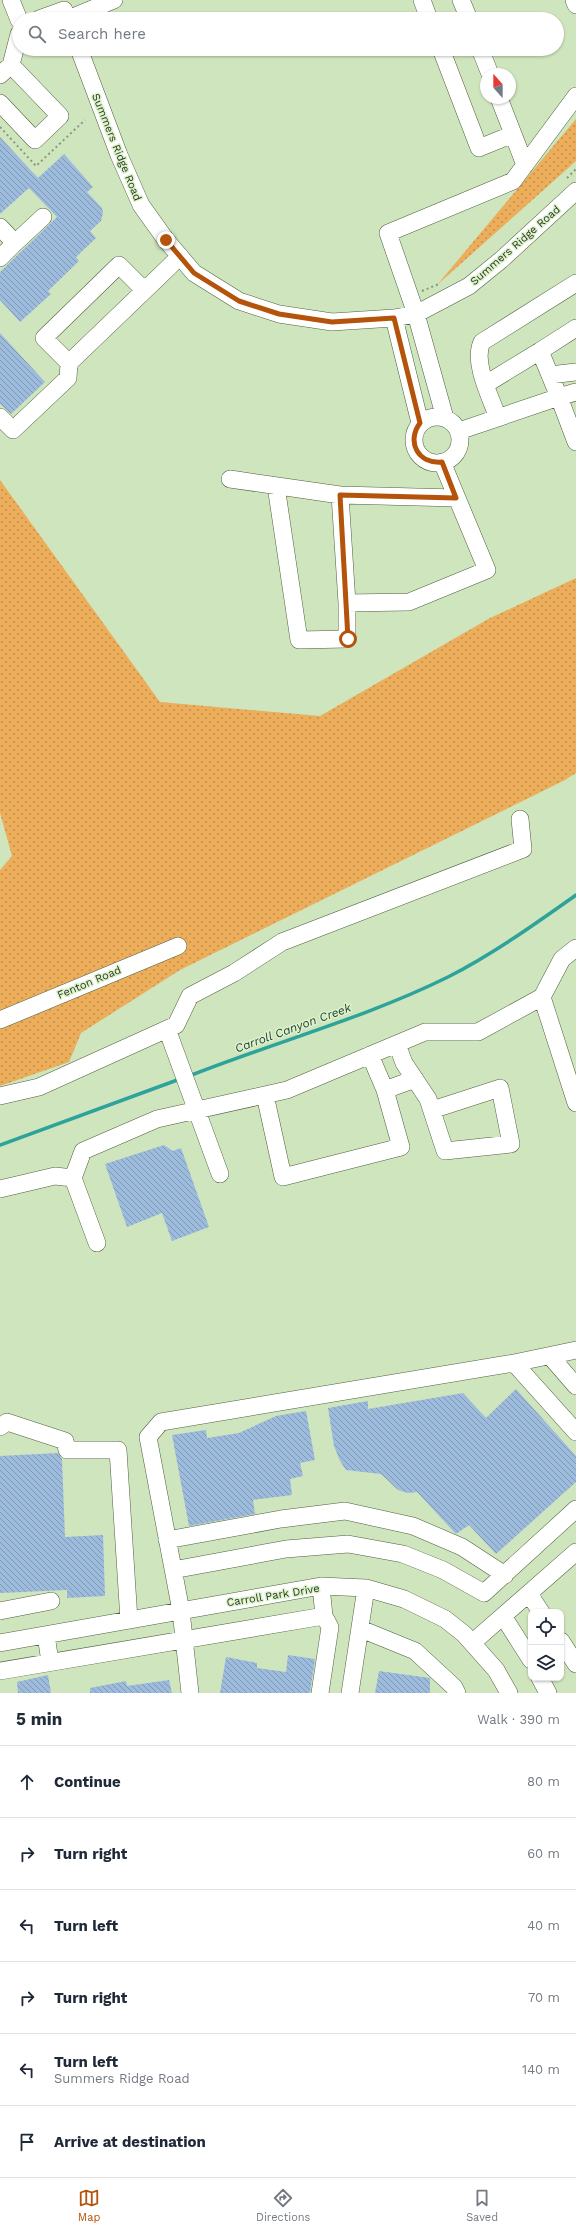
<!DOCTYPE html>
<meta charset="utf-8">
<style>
body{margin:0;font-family:"Work Sans",sans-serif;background:#f6f6f7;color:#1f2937}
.controls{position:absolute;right:12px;bottom:12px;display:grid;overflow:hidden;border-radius:8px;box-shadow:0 1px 3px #0004}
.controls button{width:36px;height:36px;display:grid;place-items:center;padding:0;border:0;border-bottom:1px solid #e0e1e3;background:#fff;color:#1f2937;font:20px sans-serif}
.compass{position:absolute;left:480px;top:68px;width:36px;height:36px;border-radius:50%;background:#fff;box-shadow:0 1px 3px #0004;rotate:339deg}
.stop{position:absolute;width:12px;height:12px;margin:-9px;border:3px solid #b45309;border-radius:50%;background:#fff}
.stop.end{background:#b45309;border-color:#fff;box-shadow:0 1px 4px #0008}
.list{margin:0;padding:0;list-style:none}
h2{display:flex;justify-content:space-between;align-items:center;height:52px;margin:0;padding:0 16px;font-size:17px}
h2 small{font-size:13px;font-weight:400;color:#747a83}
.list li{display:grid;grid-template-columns:26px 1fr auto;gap:12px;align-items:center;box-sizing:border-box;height:72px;padding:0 16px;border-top:1px solid #e0e1e3}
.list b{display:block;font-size:15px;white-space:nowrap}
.list p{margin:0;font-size:13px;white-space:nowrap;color:#747a83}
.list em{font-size:13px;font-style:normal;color:#747a83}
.icon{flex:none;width:22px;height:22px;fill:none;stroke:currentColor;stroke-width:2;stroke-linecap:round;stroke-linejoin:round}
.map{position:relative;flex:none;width:576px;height:1693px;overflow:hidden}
.search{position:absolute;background:#fff;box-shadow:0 1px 3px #0004;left:12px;right:12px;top:12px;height:44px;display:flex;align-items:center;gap:10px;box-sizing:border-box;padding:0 14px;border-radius:22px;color:#747a83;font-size:15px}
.sheet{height:484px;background:#fff}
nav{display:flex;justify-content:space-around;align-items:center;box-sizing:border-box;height:56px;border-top:1px solid #e0e1e3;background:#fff;font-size:11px;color:#747a83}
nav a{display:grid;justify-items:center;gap:2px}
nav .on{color:#b45309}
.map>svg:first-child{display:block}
</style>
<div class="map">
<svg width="576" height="1693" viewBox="0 0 576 1693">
<defs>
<pattern id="grass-dots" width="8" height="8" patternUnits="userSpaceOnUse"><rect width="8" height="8" fill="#edae5c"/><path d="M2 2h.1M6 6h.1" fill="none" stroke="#c08e4c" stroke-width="1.8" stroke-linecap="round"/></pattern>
<pattern id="building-back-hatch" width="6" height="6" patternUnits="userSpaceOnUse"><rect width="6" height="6" fill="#9dbbdd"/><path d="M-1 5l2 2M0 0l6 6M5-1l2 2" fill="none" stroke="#8099b3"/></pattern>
</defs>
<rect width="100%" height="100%" fill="#cfe5bd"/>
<!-- grass -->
<path fill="url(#grass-dots)" d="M576,119V161L437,285Z
M0,480L160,702L320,716L490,618L576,578V773L565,780L180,970L81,1033L69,1062L0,1086V870L12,856L0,813Z"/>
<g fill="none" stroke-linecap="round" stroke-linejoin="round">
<!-- stream -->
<path stroke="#2ea39b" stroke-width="3.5" d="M189,1076C275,1042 365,1018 448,977C493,954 535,924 576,895
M0,1145L180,1079"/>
</g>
<!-- building -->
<path fill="url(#building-back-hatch)" d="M0,137L38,178L64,154L93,187L87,192L102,208L103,213L101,221L90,231L96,238L76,257L79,261L48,291L51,294L20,322L0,300V272L57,217L29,188L0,214Z
M0,333L45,382L11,414L0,404Z
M164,1145L173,1151L181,1148L209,1227L172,1241L162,1213L127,1227L105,1164Z
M516,1389L576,1456V1482L496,1554L469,1525L456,1534L417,1492L408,1493L398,1490L381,1474L346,1470L340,1461L334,1446L328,1408L368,1401V1409L463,1393L486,1418Z
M306,1411L315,1460L300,1463L303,1476L290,1479L292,1495L253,1500L255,1514L189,1526L172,1435L206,1430L207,1438L239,1433L276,1416Z
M58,1453L62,1459L65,1537L103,1535L105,1596L67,1598V1590L0,1593V1456Z
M288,1655L315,1659L310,1693H220L226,1657L257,1663V1668L286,1672Z
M379,1671L430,1678V1693H375Z
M48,1675L51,1693H18L17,1682Z
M169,1680L172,1693H90V1688L126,1681L127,1686Z"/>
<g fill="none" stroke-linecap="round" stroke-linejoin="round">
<!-- minor casing -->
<g stroke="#4e613e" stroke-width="18">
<path id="minor" d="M11,0L19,20
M422,0L429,19
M461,0L469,19
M574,0L576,5
M39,19L64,10
M68,19L114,0
M79,49L119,155L141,205L166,240L194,273L239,301L279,314L332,322L394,318L416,314L469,286L501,260L576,191
M441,49L479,148L513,134L499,98
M480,49L490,74
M0,75L11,65L19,34
M0,103L35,140L60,116L11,65
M513,134L525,165
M0,227L15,243L0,258
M15,243L43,217
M144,290L119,265L44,338L69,363L168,268L180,256
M394,318L420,423
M550,375L576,372
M486,384L540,351
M576,392L559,397L576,442
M414 440a23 23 0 1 1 46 0a23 23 0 1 1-46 0Z
M0,417L13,430L68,378L69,363
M445,418L416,314L388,233L513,181L576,96
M498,418C491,398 472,362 482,342L576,283
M459,431L559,397L540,351L576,328
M442,462L487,570L409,602L347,603L340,495L456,498
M230,479L340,495
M276,486L299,640L347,639V603
M542,997L576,1103
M0,1020L178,946
M167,1029L220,1174
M397,1044L404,1063L428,1099L445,1151L511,1144L500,1088L432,1110
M385,1090L415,1079
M265,1095L283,1177L401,1147L385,1090L370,1055
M0,1096L39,1087L176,1025L190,996L234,973L282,942L523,849L520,819
M0,1189L55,1176L73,1178
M97,1243L73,1178L83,1151L157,1119L287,1090L425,1032H478L542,997L562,959L576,948
M550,1356L576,1386
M514,1363L576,1350
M0,1427L7,1422L65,1441L67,1450H118L129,1620
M167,1540L281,1519L345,1511L413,1526L462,1547L505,1575
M173,1570L286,1549L348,1544L403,1554L443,1570L484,1593L576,1509
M529,1594L541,1612
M0,1611L51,1601
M503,1616L531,1660
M361,1629L415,1651L454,1687L457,1693
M46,1635L50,1662
M561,1641L576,1664
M0,1643L321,1586L366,1588L404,1599L445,1619L464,1634L496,1670L509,1693
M472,1643L576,1552
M0,1671L324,1616L321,1586
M540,1678L548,1693
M190,1693L181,1611L148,1437L161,1422L514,1363L576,1432
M320,1693L330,1627L324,1616
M350,1693L366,1588"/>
</g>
<!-- path -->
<path stroke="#88997b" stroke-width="2" stroke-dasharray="2 3" stroke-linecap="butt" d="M0,127L36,166L85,120
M567,178L576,169
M422,291L439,284"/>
<!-- minor -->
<use href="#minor" stroke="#fff" stroke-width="17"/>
</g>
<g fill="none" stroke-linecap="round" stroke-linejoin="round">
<!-- route -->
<path stroke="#b45309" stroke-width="5" d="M166,240L194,273L239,301L279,314L332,322L394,318L420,423C406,442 418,464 442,462L456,498L340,495L348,639"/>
</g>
<g text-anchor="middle" stroke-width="3" stroke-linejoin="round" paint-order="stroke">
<!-- street labels -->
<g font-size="11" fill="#2d3626" stroke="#dcf3ca">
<text transform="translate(117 147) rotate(68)" y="4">Summers Ridge Road</text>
<text transform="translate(515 245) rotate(-41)" y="4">Summers Ridge Road</text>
<text transform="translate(89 982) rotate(-23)" y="4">Fenton Road</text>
<text transform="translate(273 1595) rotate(-9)" y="4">Carroll Park Drive</text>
</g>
<!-- water labels -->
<g font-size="12" font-style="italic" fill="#253f3d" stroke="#dcf3ca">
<text transform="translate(293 1028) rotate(-20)" y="4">Carroll Canyon Creek</text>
</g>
</g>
</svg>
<div class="controls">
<button><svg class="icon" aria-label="locate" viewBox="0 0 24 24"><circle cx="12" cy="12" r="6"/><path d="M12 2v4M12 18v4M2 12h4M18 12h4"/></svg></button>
<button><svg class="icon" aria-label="layers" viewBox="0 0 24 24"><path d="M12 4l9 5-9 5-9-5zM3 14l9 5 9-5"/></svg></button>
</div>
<svg class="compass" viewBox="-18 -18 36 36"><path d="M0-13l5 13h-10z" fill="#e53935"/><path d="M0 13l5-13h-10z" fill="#747a83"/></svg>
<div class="stop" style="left:348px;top:639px"></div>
<div class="stop end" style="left:166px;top:240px"></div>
<div class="search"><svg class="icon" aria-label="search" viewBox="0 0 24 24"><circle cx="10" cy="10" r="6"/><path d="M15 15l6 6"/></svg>Search here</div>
</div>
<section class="sheet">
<h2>5 min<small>Walk · 390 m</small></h2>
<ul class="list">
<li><svg class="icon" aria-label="ahead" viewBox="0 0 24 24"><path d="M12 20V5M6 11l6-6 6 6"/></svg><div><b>Continue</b></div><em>80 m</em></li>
<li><svg class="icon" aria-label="right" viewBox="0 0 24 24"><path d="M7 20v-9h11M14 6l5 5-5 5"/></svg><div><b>Turn right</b></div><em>60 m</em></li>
<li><svg class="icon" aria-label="left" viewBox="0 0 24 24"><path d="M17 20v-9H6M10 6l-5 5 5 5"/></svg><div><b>Turn left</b></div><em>40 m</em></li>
<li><svg class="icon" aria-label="right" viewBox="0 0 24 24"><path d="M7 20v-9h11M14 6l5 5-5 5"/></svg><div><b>Turn right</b></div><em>70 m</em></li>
<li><svg class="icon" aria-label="left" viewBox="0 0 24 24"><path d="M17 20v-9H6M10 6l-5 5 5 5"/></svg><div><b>Turn left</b><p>Summers Ridge Road</p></div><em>140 m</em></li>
<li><svg class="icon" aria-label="arrive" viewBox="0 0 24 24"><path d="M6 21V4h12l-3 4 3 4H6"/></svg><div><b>Arrive at destination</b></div></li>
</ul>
</section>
<nav>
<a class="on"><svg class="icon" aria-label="map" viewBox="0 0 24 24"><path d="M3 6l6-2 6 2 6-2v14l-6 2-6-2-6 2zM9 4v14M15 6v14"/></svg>Map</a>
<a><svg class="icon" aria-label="directions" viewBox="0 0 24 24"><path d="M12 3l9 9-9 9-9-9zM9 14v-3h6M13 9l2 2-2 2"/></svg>Directions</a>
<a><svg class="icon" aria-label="saved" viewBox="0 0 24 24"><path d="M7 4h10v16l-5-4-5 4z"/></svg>Saved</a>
</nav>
